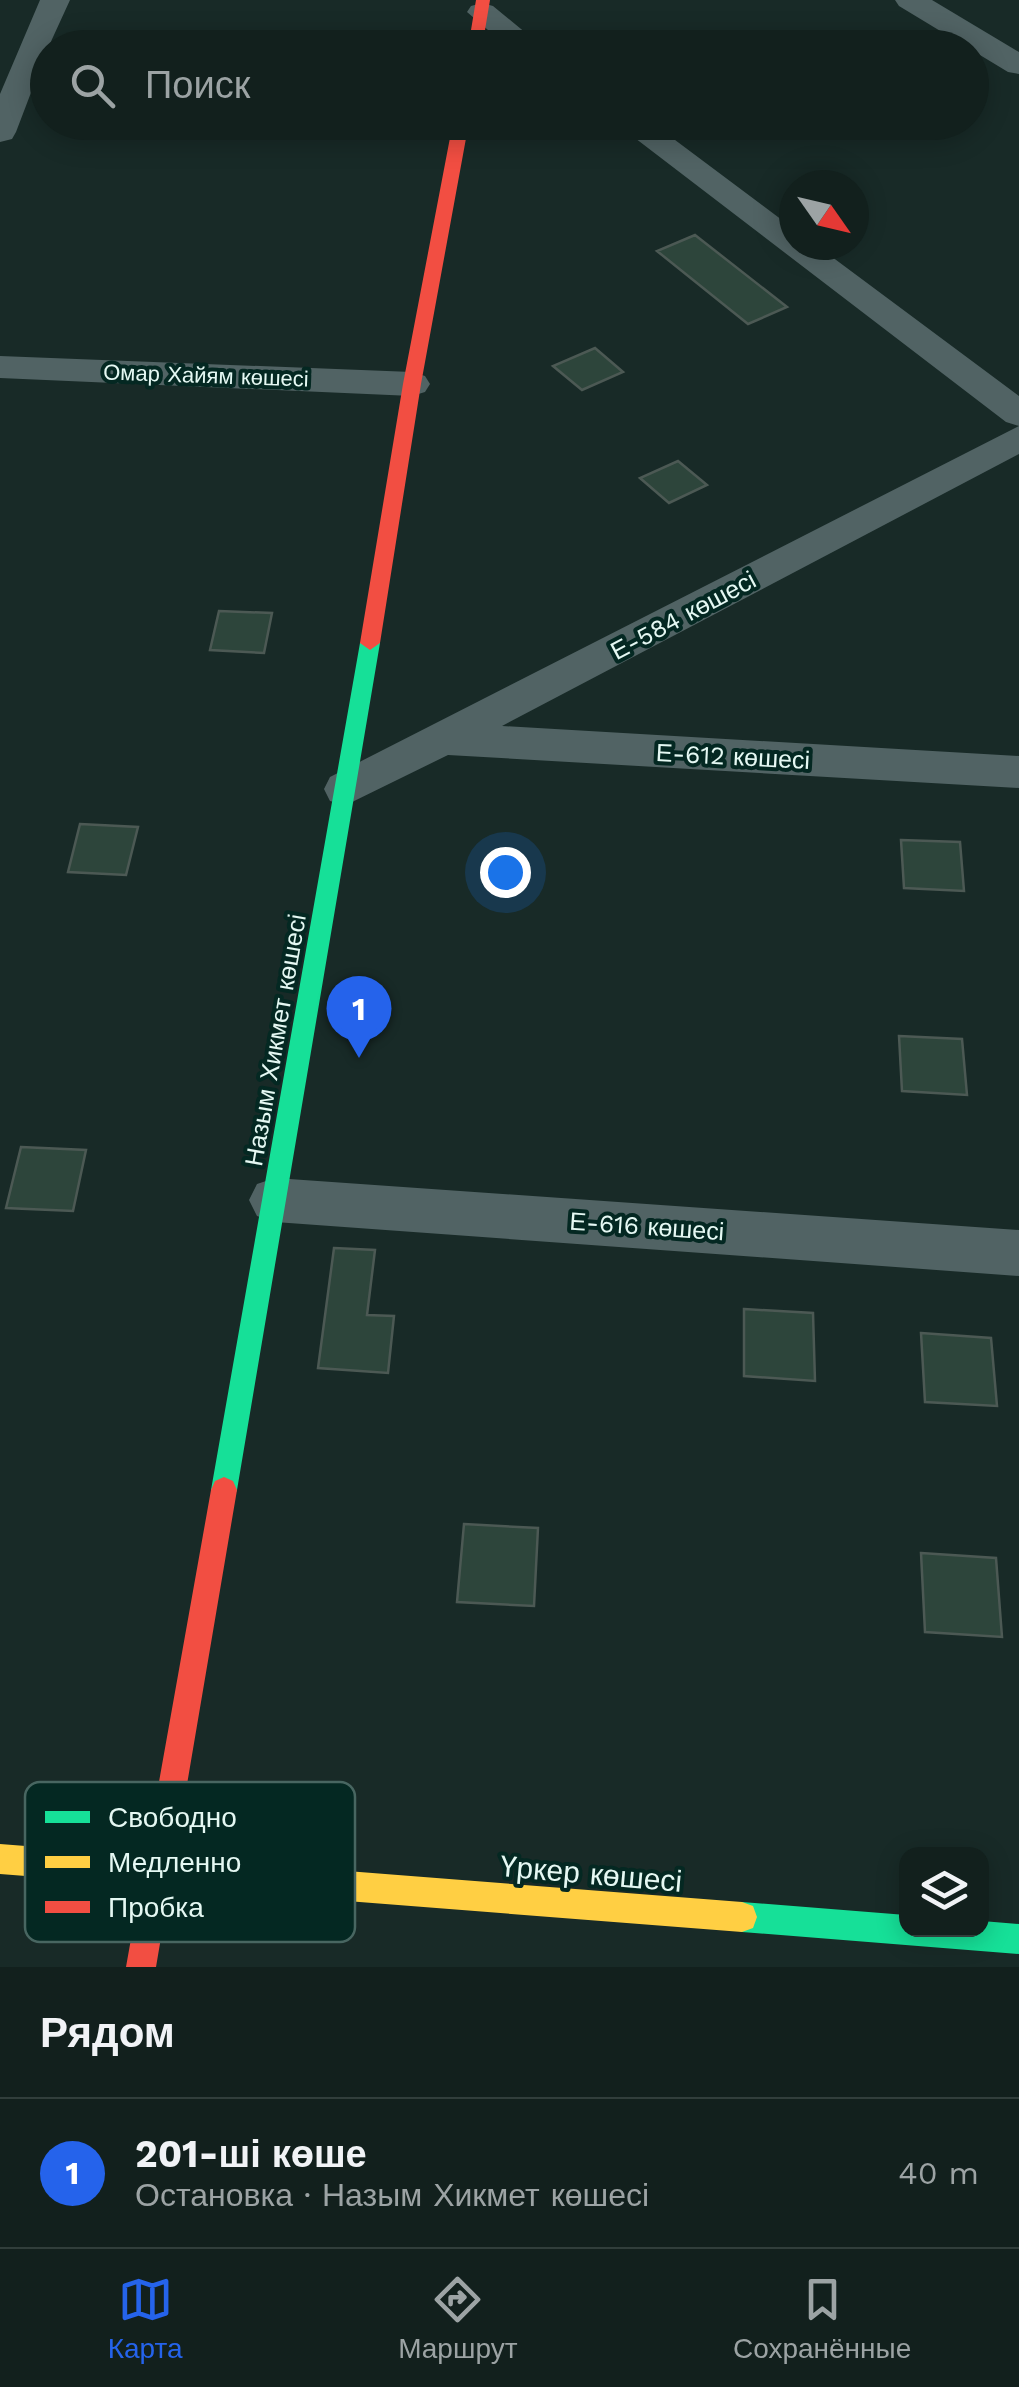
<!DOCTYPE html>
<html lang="ru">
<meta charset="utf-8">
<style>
body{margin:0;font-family:"Work Sans",sans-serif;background:#1f2d2a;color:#f1f3f6}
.controls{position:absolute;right:30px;bottom:30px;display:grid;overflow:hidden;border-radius:20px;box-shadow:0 5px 25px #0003}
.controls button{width:90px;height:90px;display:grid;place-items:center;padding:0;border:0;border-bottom:2px solid #313e3b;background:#12201d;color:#f1f3f6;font:50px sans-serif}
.compass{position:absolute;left:779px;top:170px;width:90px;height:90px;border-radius:50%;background:#12201d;box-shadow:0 5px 25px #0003;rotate:124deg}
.you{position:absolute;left:505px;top:872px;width:35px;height:35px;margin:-25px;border:8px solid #fff;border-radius:50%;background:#1a73e8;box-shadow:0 0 0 15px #1a73e833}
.badge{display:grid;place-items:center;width:65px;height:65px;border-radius:50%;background:#2563eb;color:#fff;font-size:32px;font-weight:700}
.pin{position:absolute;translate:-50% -82px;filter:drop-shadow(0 2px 5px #0008)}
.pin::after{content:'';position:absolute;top:52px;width:35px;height:30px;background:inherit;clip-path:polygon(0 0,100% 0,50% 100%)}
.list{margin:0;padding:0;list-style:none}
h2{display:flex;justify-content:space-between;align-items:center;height:130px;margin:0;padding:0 40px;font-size:42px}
h2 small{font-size:32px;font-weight:400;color:#9ca3a4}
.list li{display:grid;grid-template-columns:65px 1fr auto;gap:30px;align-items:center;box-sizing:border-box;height:150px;padding:0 40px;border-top:2px solid #313e3b}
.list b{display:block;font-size:38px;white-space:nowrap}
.list p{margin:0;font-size:32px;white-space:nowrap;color:#9ca3a4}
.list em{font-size:32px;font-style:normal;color:#9ca3a4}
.icon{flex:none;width:55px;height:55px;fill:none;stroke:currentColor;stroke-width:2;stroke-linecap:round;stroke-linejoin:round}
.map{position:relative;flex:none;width:1019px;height:1967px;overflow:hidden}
.search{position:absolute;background:#12201d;box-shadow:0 5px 25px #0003;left:30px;right:30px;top:30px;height:110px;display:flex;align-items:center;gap:25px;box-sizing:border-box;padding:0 35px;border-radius:55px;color:#9ca3a4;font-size:38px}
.sheet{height:280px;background:#12201d}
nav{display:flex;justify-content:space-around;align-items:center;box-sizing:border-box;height:140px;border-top:2px solid #313e3b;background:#12201d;font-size:28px;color:#9ca3a4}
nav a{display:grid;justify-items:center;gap:5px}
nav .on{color:#2563eb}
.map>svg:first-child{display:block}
</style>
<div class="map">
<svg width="1019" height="1967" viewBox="0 0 1019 1967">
<rect width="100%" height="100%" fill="#182a27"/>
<!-- building -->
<path fill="#2d453b" stroke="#4c5954" stroke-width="2.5" d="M695,235L787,307L748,324L657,251Z
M595,348L623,372L582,390L553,366Z
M678,461L707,485L669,503L640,478Z
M219,611L272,613L264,653L210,650Z
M80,824L138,827L126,875L68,872Z
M901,840L960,842L964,891L904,888Z
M899,1036L962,1039L967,1095L902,1091Z
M21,1147L86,1150L73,1211L6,1208Z
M334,1248L375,1250L367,1315L394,1316L388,1373L318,1368Z
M744,1309L813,1313L815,1381L744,1376Z
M921,1333L991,1338L997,1406L925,1402Z
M464,1524L538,1528L534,1606L457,1602Z
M921,1553L996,1558L1002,1637L925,1632Z"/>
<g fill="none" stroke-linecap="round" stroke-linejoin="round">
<!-- street -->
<path fill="#516364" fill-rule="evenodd" d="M40,0H70L48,48L16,132L12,139L0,142V94Z
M895,0H932L1019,52V74L1008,72L899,6Z
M482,3L493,6L544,48H509L467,12L471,6Z
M614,122H651L794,229V245H816L1019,396V426L1006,422Z
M0,356L412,372L425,376L430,384L425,392L412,396L0,378Z
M1019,426V454L502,726L1019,756V788L448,755L346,805L330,801L324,789L330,777Z
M275,1178L1019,1230V1276L275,1222L257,1216L249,1200L257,1184Z"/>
<!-- fast -->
<path fill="#16e098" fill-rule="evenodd" d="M370,636L380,643L237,1490L233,1499L224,1503L215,1499L211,1490L360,643Z
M742,1902L906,1915V1930H982V1921L1019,1924V1954L742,1932L731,1928L727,1917L731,1906Z"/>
<!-- slow -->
<path fill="#ffcf43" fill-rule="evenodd" d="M0,1844L742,1902L753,1906L757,1917L753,1928L742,1932L0,1874Z"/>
<!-- jam -->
<path fill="#f24e42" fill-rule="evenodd" d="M476,0H490L482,48H468Z
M453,122H469L421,384L380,643L370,650L360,643L403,384Z
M224,1477L233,1481L237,1490L156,1967H126L211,1490L215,1481Z"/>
</g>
<g text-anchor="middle" stroke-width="8" stroke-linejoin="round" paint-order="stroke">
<!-- far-street labels -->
<g font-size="22" fill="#e5f8f3" stroke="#042822">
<text transform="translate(206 375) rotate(2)" y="8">Омар Хайям көшесі</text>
</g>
<!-- street labels -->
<g font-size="25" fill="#e5f8f3" stroke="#042822">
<text transform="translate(683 615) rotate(-28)" y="9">Е-584 көшесі</text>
<text transform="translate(733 756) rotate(3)" y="9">Е-612 көшесі</text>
<text transform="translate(275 1040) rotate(-80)" y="9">Назым Хикмет көшесі</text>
<text transform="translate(647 1226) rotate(4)" y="9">Е-616 көшесі</text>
</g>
<!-- near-street labels -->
<g font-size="30" fill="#e5f8f3" stroke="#042822">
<text transform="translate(591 1874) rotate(5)" y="10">Үркер көшесі</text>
</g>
</g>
<!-- legend -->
<rect x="25" y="1782" width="330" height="160" rx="15" fill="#042822" stroke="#486661" stroke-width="2.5"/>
<rect x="45" y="1811" width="45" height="12" fill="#16e098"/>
<rect x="45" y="1856" width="45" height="12" fill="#ffcf43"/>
<rect x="45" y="1901" width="45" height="12" fill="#f24e42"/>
<g font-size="28" fill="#e5f8f3">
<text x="108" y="1827">Свободно</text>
<text x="108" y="1872">Медленно</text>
<text x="108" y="1917">Пробка</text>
</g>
</svg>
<div class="controls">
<button><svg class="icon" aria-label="layers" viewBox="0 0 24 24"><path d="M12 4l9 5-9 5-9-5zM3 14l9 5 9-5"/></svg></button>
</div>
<svg class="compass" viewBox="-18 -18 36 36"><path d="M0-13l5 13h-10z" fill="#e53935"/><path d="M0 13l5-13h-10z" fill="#9ca3a4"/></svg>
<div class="you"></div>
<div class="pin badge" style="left:359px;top:1058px">1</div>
<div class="search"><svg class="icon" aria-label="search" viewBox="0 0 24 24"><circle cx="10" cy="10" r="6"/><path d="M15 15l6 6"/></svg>Поиск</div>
</div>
<section class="sheet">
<h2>Рядом<small></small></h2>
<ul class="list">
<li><span class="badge">1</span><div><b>201-ші көше</b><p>Остановка · Назым Хикмет көшесі</p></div><em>40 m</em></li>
</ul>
</section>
<nav>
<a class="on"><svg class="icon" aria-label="map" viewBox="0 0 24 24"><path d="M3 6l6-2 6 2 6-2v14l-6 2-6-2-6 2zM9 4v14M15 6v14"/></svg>Карта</a>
<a><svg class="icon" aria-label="directions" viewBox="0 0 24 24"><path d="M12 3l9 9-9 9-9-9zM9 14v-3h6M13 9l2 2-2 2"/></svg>Маршрут</a>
<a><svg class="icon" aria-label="saved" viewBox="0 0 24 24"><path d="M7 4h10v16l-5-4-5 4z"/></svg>Сохранённые</a>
</nav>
